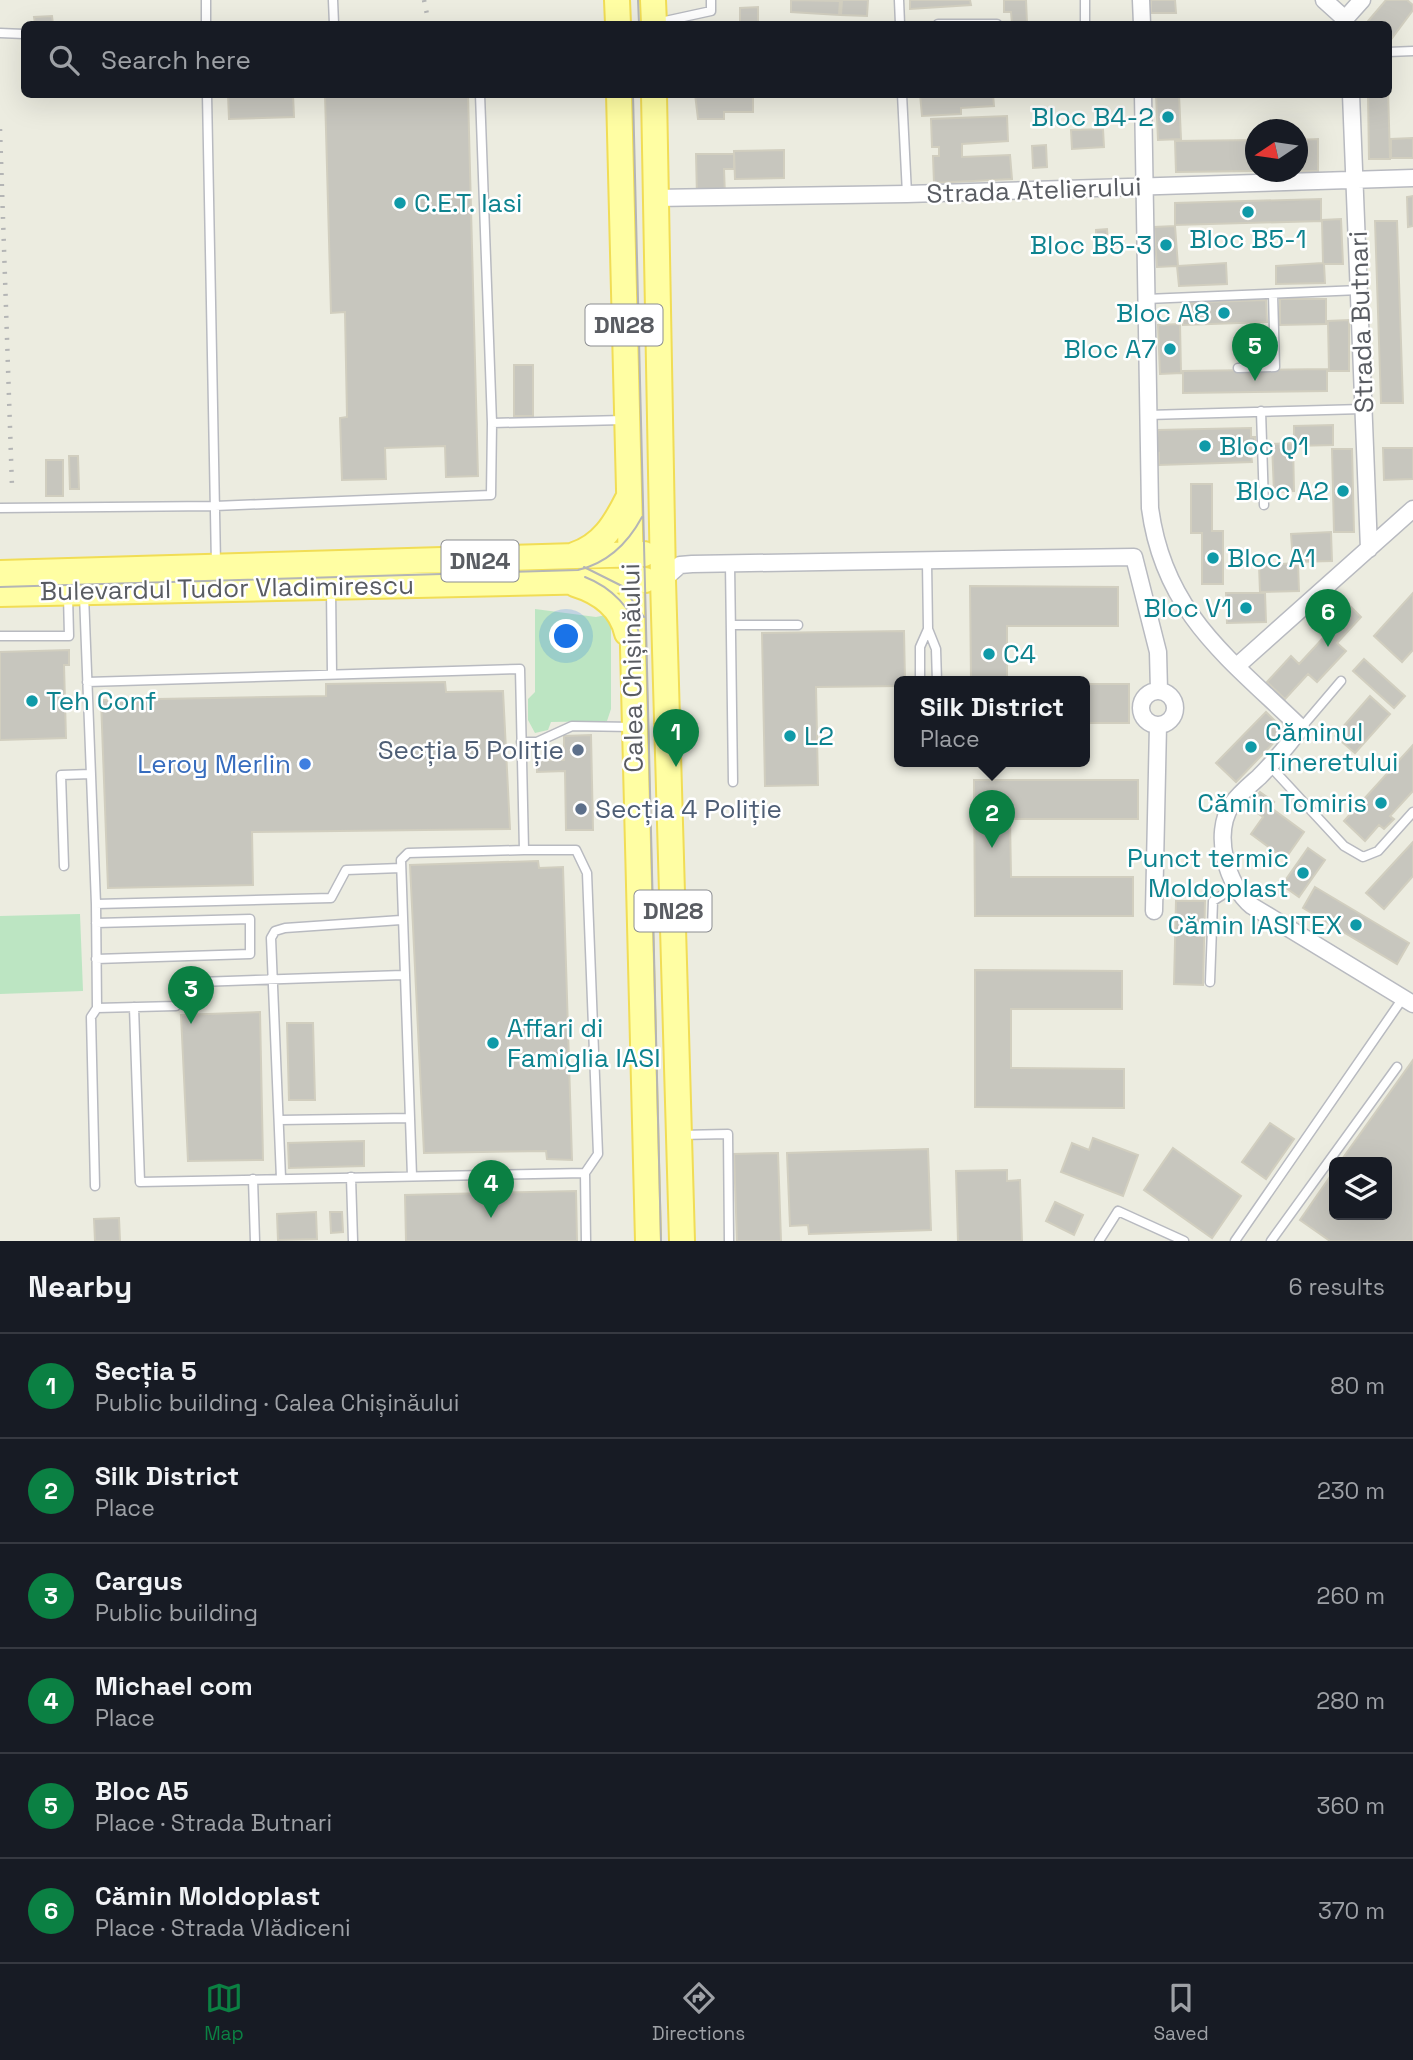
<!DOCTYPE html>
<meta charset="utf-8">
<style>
body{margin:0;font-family:"Space Grotesk",sans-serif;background:#20242c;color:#f1f3f6}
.controls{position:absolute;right:21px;bottom:21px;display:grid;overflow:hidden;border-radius:10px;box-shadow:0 7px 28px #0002}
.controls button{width:63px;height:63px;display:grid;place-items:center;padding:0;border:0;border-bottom:2px solid #363941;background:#171b24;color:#f1f3f6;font:35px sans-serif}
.compass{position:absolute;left:1245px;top:119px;width:63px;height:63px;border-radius:50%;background:#171b24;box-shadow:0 7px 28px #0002;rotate:257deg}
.you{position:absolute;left:567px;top:637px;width:24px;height:24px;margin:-18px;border:5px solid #fff;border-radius:50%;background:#1a73e8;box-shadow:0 0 0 10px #1a73e833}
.badge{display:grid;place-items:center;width:46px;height:46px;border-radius:50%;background:#0b8043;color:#fff;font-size:23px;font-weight:700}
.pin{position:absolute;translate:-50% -58px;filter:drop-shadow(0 2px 4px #0008)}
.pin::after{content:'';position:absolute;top:37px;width:24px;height:21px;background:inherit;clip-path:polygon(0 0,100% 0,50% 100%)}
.popup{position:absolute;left:894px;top:676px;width:196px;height:91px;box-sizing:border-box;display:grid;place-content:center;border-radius:10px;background:#171b24;filter:drop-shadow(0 2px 5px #0005);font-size:23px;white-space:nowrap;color:#9ea1a6}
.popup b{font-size:26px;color:#f1f3f6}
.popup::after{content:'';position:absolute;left:50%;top:100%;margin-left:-14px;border:14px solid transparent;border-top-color:#171b24}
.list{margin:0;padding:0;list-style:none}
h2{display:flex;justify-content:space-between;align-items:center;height:91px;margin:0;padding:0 28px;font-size:30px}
h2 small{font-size:23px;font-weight:400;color:#9ea1a6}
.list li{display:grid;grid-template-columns:46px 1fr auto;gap:21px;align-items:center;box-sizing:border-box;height:105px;padding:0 28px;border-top:2px solid #363941}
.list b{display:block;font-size:26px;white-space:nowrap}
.list p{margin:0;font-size:23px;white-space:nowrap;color:#9ea1a6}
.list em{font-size:23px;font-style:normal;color:#9ea1a6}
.icon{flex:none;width:38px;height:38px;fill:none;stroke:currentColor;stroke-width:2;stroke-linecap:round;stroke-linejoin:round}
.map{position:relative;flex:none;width:1413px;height:1241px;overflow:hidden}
.search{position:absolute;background:#171b24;box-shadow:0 7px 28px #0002;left:21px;right:21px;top:21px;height:77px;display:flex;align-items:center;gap:18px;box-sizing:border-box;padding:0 24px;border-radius:10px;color:#9ea1a6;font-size:26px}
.sheet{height:721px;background:#171b24}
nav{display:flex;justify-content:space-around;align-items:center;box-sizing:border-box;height:98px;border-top:2px solid #363941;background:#171b24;font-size:19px;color:#9ea1a6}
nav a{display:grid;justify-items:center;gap:4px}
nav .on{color:#0b8043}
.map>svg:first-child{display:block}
</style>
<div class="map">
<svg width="1413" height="1241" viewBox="0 0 1413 1241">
<rect width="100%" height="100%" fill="#ecece0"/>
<!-- green -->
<path fill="#bce5c2" d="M535,609L596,617L606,615L611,618V709L607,721L551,722L548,730L535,733L528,720V699L535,692Z
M80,914L83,991L0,994V916Z"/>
<!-- building -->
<path fill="#c7c6be" stroke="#d1cebf" stroke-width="2" d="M791,0L840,1L839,15L791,12Z
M842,0H868L867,16L841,15Z
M910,0H970L971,5L910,9Z
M1004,0H1026L1027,23L1012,24L1011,12H1004Z
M1151,0H1175L1176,13H1151Z
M1386,0H1407L1413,5V10L1390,41L1388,24H1372L1368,21Z
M758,7V24H740V8Z
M52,16L53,24H35L34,17Z
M1388,89L1390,159H1369L1368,94H1388Z
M228,94H293L294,117L229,119Z
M325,94H468L478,476L446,477L445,446L385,448L386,479L342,480L340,418L347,417L345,312L331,313Z
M695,94H753V112H724V119H698Z
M920,94H993L994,106L961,108V114L922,116Z
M1156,94H1179L1181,139L1158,140Z
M1007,116L1008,141L962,144V157L1010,155L1012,179L934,183L933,156H939V147H932L931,119Z
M1103,129L1104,147L1072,149L1071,130Z
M1413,138V158H1391V139Z
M1318,139V171H1298V140Z
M1256,140V171L1176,172L1175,141Z
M1046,145L1047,167L1033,168L1032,146Z
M784,150V178L735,179L734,151Z
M696,154H734V169H724L725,196L697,197Z
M1413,196V226L1408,227L1407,197Z
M1321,199V221L1175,225V203Z
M1341,219L1343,264H1324L1325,283L1276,284V266L1323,263L1322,220Z
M1341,219L1343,264H1324L1325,283L1276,284V266L1323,263L1322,220Z
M1375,221H1397L1403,403H1381Z
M1175,226L1178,266L1226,263L1227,284L1179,286L1177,266L1157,267L1154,227Z
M1107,229L1108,243L1096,244V230Z
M1280,299H1326V324L1280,325Z
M1266,300L1267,322L1183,325L1182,303Z
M1349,320V371H1329L1328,321Z
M1180,324L1181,373L1160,374L1158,325Z
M514,365H533V416H514Z
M1327,369V391L1183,393V371Z
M1333,425V445L1294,446V426Z
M1251,428V437H1255V453H1251L1252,462L1159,465V453L1155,454L1158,430Z
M1293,443L1294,491L1274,492L1272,444Z
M1383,448H1413V479L1384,480Z
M1332,449H1352L1354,532H1334Z
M69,456H78L79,489H70Z
M46,460H63V496H46Z
M1191,484H1212V531H1223V584H1202V533H1191Z
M1331,532L1332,561L1293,562L1291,534Z
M1298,563L1299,591L1260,592L1259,565Z
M970,586L1118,587V626H1007V682H971Z
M1226,593H1265L1266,622L1227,623Z
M1413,593V650L1402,662L1374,636Z
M1341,597L1361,617L1337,643L1346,651L1317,682L1308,674L1285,699L1267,682L1291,656L1299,664L1324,637L1313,627Z
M904,631L905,682H899V686L816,687L818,785L765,786L762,633Z
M69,650V665H64L66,738L0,740V652Z
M1364,659L1405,696L1394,708L1353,671Z
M445,682L446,692L503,691L510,829L252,832L253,885L108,888L101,700L326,696V684Z
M1085,684H1129V723H1085Z
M1370,696L1390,714L1355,753L1335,736Z
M1266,712L1285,731L1236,782L1216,763Z
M591,735L593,830H566L565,771L537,772V760H564V736Z
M1413,745V791L1390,816L1394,819L1384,829L1379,825L1365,841L1344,821Z
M974,780H1138V819H1010L1011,877H1133V916H975Z
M1260,792L1274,802L1270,807L1304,832L1285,859L1251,834L1263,817L1249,807Z
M1413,842V876L1384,909L1366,893Z
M1308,848L1325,860L1299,897L1282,885Z
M538,861L539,868L563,867L572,1160L547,1159L546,1151L424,1153L410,865Z
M1315,887L1409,943L1397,964L1303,908Z
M1176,901H1205L1203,985L1174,984Z
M975,970L1122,971V1009H1011V1068L1124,1069V1108L975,1107Z
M260,1012L263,1160L188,1161L181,1015Z
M287,1023H313L315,1100H289Z
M1413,1060V1241H1330L1300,1220L1334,1171V1215H1387V1162H1340Z
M1270,1123L1294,1139L1266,1179L1242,1162Z
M1093,1138L1138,1155L1123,1196L1061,1172L1072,1143L1089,1150Z
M364,1141V1166L289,1168L288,1143Z
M1173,1148L1241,1196L1212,1238L1144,1190Z
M928,1149L931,1230L809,1234L808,1225L790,1226L787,1153Z
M778,1153L781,1241H737L734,1154Z
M1007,1170V1181L1020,1180L1022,1241H958L956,1171Z
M576,1191L577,1241H406L405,1195Z
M1055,1202L1083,1215L1074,1235L1046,1221Z
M316,1212L317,1239L278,1240L277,1214Z
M330,1212H342L343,1232L331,1233Z
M119,1218L120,1241H95L94,1219Z"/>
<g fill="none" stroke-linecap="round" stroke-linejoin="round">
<!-- lane casing -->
<g stroke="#b8bac0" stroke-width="11">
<path id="lane" d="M206,0V24
M333,0L334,24
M899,0L900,24
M1085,0V24
M656,23L711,11V0
M938,24H997
M0,33L24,34
M1388,52L1413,51
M207,94L216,564
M902,94L907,194
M1146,299L1360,290
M1238,368L1275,367L1273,294
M1261,411L1264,505
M1148,415L1363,409
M492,423L624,420
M0,508L215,506L491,495L492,423L480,94
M730,564L733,782
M331,589L332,674
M84,595L96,904L331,898L346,870L401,868
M731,625H798
M928,629L936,649L937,682
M0,636H69L68,595
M920,677V647L928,629L927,562
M87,682L520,669L524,850H576L587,873L598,1154L585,1173L586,1241
M1301,728L1341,681
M521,742H537L572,726L633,727
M1270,766L1344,846L1363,857L1378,851L1413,812
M64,866L61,775L91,774
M96,923L250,919V954L96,959
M1210,982L1213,901L1235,887
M134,1007L140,1182L585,1173
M97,1008L176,1006L199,982L403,975
M280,1120L410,1118
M680,1135L728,1134L729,1241
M412,1176L401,860L408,853L524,850
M351,1177L353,1241
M281,1178L271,938L275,931L285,928L401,920
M253,1179L255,1241
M95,1186L91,1017L97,1008L96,904
M1099,1241L1118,1211L1184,1241
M1235,1241L1403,998
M1271,1241L1397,1067"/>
</g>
<!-- street casing -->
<g stroke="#b8bac0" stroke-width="19">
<path id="street" d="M1141,0L1142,24
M1324,0L1345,19
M1346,24L1345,19L1362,0
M1143,94L1150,508C1164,614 1230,659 1301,728C1288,745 1274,762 1259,777C1250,785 1239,794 1232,804C1212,834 1227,886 1252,906L1413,1004
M1351,94L1369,549
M655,198L907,194L1413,178
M663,580L680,565L692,564L1134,557L1158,652L1159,691
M1237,666L1413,509
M1141 708a17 17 0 1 1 34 0a17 17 0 1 1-34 0Z
M1154,911L1158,725"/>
</g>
<!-- primary casing -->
<g stroke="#f1dd55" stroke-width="28">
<path id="primary" d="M617,0L618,24
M653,0L654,24
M619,94L648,1241
M654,94L663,580L682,1241
M574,555C602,546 615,524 627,500
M0,573L644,554
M575,584C601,592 621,607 627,633
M0,594L645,580"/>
</g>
<!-- lane -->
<use href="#lane" stroke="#fff" stroke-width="8"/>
<!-- street -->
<use href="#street" stroke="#fff" stroke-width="16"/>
<!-- primary -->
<use href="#primary" stroke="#fffea3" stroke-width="24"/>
<!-- tram -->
<path stroke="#b4b5b5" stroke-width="2" d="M638,0L639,24
M633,94L661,1241
M584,567L622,586L644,617
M585,577C611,587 633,609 640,636
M0,587L578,570C608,563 628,543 642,517"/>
<!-- rail -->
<path stroke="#b4b5b5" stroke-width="4.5" stroke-dasharray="2 9" stroke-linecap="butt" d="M424,0L429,24
M0,129L12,487"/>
</g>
<!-- markers -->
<g fill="#0f9aa8" stroke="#fff" stroke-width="2.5">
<circle cx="1168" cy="117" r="7"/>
<circle cx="400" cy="203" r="7"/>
<circle cx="1248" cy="212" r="7"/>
<circle cx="1166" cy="245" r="7"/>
<circle cx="1224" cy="313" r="7"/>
<circle cx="1170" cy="349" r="7"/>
<circle cx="1205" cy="446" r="7"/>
<circle cx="1343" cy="491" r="7"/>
<circle cx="1213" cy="558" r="7"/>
<circle cx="1246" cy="608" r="7"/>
<circle cx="989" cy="654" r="7"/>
<circle cx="32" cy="701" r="7"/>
<circle cx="790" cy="736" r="7"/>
<circle cx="1251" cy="747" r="7"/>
<circle cx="1381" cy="803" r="7"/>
<circle cx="1303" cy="873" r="7"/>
<circle cx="1356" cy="925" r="7"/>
<circle cx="493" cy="1043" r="7"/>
</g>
<g fill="#5c6f8a" stroke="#fff" stroke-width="2.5">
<circle cx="578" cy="750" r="7"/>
<circle cx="581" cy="809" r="7"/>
</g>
<circle fill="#3f7fe0" stroke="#fff" stroke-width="2.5" cx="305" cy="764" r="7"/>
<g text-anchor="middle" stroke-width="5" stroke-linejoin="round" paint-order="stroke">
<!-- shield labels -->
<g fill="#fff" stroke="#8b8d91" stroke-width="2">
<rect x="585.5" y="304.5" width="77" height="41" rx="5"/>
<rect x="441.5" y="540.5" width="77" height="41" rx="5"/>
<rect x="634.5" y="890.5" width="77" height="41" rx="5"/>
</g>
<g font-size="24" font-weight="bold" fill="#595c62">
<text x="624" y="333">DN28</text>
<text x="480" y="569">DN24</text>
<text x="673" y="919">DN28</text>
</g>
<!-- culture labels -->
<g font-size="26" fill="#0d838f" stroke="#fff" text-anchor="end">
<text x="1154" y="126">Bloc B4-2</text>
<text x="414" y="212" text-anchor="start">C.E.T. Iasi</text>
<text x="1248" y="248" text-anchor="middle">Bloc B5-1</text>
<text x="1152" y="254">Bloc B5-3</text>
<text x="1210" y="322">Bloc A8</text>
<text x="1156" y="358">Bloc A7</text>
<text x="1219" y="455" text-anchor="start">Bloc Q1</text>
<text x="1329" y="500">Bloc A2</text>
<text x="1227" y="567" text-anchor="start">Bloc A1</text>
<text x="1232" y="617">Bloc V1</text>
<text x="1003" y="663" text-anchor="start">C4</text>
<text x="46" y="710" text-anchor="start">Teh Conf</text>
<text x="1265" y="741" text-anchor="start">Căminul<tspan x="1265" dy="30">Tineretului</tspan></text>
<text x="804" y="745" text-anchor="start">L2</text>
<text x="1367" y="812">Cămin Tomiris</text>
<text x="1289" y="867">Punct termic<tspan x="1289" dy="30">Moldoplast</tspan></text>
<text x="1342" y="934">Cămin IASITEX</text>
<text x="507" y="1037" text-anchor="start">Affari di<tspan x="507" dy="30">Famiglia IASI</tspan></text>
</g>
<!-- street labels -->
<g font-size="26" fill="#595c62" stroke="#fff">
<text transform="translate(1034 190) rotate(-2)" y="9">Strada Atelierului</text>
<text transform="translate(1361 322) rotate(-92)" y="9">Strada Butnari</text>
<text transform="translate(227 588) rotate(-1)" y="9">Bulevardul Tudor Vladimirescu</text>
<text transform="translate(632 668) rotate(-91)" y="9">Calea Chișinăului</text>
</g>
<!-- service labels -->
<g font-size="26" fill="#4e5e75" stroke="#fff" text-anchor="end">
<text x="564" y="759">Secția 5 Poliție</text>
<text x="595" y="818" text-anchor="start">Secția 4 Poliție</text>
</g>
<!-- shop labels -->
<g font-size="26" fill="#366cbe" stroke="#fff" text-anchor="end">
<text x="291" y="773">Leroy Merlin</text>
</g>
</g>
</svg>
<div class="controls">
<button><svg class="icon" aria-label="layers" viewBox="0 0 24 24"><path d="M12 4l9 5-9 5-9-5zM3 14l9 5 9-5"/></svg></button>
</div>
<svg class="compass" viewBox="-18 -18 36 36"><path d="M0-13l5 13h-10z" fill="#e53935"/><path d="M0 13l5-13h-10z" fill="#9ea1a6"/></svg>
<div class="you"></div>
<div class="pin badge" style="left:676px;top:767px">1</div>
<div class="pin badge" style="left:992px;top:848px">2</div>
<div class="popup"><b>Silk District</b>Place</div>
<div class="pin badge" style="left:191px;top:1024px">3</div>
<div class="pin badge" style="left:491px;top:1218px">4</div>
<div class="pin badge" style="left:1255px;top:381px">5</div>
<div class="pin badge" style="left:1328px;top:647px">6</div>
<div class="search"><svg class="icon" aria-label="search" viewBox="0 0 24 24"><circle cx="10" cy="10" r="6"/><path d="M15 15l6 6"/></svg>Search here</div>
</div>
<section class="sheet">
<h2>Nearby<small>6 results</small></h2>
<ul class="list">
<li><span class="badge">1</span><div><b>Secția 5</b><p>Public building · Calea Chișinăului</p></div><em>80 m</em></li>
<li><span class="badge">2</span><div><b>Silk District</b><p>Place</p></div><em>230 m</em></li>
<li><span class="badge">3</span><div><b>Cargus</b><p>Public building</p></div><em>260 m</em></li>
<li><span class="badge">4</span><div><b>Michael com</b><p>Place</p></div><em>280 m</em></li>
<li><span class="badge">5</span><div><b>Bloc A5</b><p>Place · Strada Butnari</p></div><em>360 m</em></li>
<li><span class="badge">6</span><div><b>Cămin Moldoplast</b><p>Place · Strada Vlădiceni</p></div><em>370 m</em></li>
</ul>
</section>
<nav>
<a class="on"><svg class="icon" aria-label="map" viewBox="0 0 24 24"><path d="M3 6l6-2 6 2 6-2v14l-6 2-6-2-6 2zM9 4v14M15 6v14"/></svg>Map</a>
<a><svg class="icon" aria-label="directions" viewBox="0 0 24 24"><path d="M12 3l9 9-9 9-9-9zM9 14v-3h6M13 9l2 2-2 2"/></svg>Directions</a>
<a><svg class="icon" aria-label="saved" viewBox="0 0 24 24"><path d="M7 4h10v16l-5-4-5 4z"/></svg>Saved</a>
</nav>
